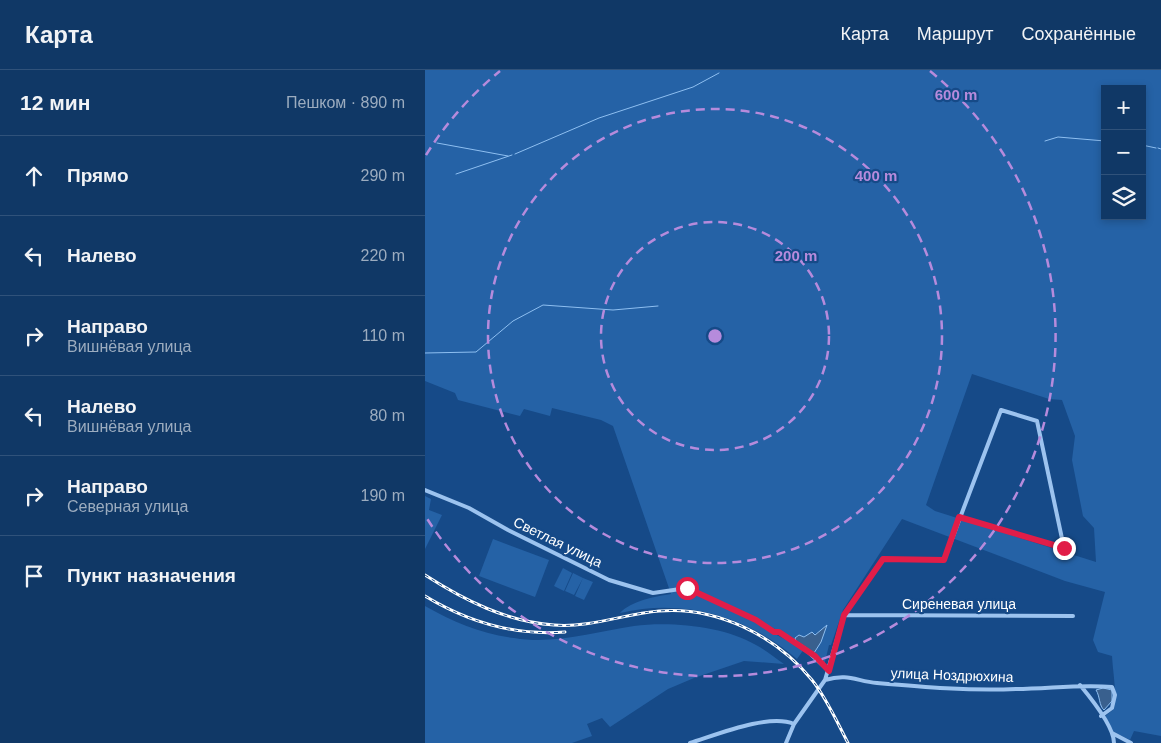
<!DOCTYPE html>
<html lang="ru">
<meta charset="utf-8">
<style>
body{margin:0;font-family:Helvetica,sans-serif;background:#1e436f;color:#f1f3f6}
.controls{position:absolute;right:15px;top:15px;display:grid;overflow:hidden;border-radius:0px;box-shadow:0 2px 8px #0003}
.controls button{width:45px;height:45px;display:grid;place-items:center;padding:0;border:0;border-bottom:1px solid #30527a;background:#103866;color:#f1f3f6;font:25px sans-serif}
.stop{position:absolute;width:15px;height:15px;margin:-11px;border:4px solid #e11d48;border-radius:50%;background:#fff}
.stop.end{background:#e11d48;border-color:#fff;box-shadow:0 1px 5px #0008}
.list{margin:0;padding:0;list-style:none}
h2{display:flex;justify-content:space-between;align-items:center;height:65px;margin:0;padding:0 20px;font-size:21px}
h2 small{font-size:16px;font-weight:400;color:#9cacbf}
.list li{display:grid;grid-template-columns:32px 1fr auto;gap:15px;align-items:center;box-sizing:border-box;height:80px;padding:0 20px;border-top:1px solid #30527a}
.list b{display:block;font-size:19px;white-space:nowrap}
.list p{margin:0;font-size:16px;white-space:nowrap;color:#9cacbf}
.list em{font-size:16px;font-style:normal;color:#9cacbf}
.icon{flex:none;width:28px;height:28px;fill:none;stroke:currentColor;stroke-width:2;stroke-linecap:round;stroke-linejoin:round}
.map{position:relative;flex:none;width:736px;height:673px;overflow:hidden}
header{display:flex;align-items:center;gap:30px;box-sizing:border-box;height:70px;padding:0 25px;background:#103866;border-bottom:1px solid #30527a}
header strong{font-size:24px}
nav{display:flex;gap:28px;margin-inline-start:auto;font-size:18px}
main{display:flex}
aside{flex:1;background:#103866}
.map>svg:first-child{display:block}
</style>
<header>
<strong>Карта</strong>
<nav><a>Карта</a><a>Маршрут</a><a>Сохранённые</a></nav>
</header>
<main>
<aside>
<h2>12 мин<small>Пешком · 890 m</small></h2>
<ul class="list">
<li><svg class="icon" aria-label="ahead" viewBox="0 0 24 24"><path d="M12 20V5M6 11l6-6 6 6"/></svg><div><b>Прямо</b></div><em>290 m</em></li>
<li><svg class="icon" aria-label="left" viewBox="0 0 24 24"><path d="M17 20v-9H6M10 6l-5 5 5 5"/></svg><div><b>Налево</b></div><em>220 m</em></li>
<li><svg class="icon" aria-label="right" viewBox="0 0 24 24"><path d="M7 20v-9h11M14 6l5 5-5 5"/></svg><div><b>Направо</b><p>Вишнёвая улица</p></div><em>110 m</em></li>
<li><svg class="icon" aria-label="left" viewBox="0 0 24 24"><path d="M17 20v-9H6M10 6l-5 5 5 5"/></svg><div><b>Налево</b><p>Вишнёвая улица</p></div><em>80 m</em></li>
<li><svg class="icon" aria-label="right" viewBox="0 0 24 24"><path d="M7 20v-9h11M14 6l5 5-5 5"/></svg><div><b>Направо</b><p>Северная улица</p></div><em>190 m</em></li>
<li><svg class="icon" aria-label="arrive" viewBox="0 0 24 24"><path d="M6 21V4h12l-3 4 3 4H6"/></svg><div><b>Пункт назначения</b></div></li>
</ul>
</aside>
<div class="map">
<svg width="736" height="673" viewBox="0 0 736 673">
<rect width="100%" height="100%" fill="#164a88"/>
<!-- green -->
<path fill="#2562a6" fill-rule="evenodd" d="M0,0H736V666L709,661L705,670L687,661L679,647L689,639C692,622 688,604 687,586L673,582L668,570L680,522L640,511L477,449L418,540L406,575H404L399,596L389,583L402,555C394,562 385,570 374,565L369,569C358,562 348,559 337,552L333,553C346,564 364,570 379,579L372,589C322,546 259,528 195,543C206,531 231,526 246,524L188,356L176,350L127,338L125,346L99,339L95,346L33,330L30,323L0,311ZM680,19H717V146H680ZM547,304L624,329L637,330L650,366L647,390L658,446L669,458L671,492L510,441L501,435Z
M0,426L6,429L4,440L17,445L0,479Z
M68,469L124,490L110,527L54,506Z
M138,498L147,503L139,521L129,516Z
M148,503L158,508L149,525L140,521Z
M158,508L168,512L159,530L150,526Z
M0,536C28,552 56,564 89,568C129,575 169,562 209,556C245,551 299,556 331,575C341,580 350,588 359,594L319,591L269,608L243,619L185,657L177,648L162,654L167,666L147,673H0Z"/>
<!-- water -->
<path fill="#39608e" stroke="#8ebff1" d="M402,555L396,572L389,583L371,571L370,568L374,565L379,567L387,562L390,565Z
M678,618L687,620V631L679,640C674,636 675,626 671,620Z"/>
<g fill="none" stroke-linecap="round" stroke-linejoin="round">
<!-- stream -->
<path stroke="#8ebff1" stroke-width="1" d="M620,71L633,67L680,71
M12,73L83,86
M717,75L731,78
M733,78L736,79
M90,84L174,48L268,17L294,3
M31,104L87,85
M0,283L51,282L88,251L118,235L188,240L233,236"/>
<!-- street -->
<path stroke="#9cc3ef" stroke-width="4" d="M0,420L44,438L83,460L184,510L228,523L262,518L331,550L349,562H354L380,579L404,601
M419,545L648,546
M400,610C423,603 431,611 452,613C498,617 544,621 591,619C623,619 654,614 687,617L690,625L687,638L676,646
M655,615C665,627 689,657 689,673
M687,663L706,673
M265,673C291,665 344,643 369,654
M361,673L369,654L400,610L419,545L458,489L519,490L576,340L612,351L639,478L534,447"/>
<!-- rail casing -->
<g stroke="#fff" stroke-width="3">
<path id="rail" d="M0,505C39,530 82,552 129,555C165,558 199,544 234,541C292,536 351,566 387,610C402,629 412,652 423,673
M0,526C43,552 89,566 140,562"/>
</g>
<!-- rail -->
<use href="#rail" stroke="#164a88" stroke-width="1" stroke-dasharray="4" stroke-linecap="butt"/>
</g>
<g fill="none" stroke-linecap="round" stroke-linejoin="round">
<!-- route -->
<path stroke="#e11d48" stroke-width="6" d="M262,518L331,550L349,562H354L390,586L404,601L419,545L458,489L519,490L534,447L639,478"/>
</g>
<!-- distance rings -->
<g fill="none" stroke="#b68bdc" stroke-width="2.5" stroke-dasharray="9 6">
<circle cx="290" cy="266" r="114"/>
<circle cx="290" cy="266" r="227"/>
<path d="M1 85A341 341 0 0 1 75 1M505 1A341 341 0 1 1 1 447"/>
</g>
<g text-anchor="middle" stroke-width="4.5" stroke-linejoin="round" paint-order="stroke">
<!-- street labels -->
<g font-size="14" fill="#fff" stroke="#164a88">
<text transform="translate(133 472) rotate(26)" y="5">Светлая улица</text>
<text x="534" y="539">Сиреневая улица</text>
<text transform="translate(527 605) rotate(2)" y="5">улица Ноздрюхина</text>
</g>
</g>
<circle cx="290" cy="266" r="8" fill="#b68bdc" stroke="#164a88" stroke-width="2.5"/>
<g font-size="15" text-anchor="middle" font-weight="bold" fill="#b68bdc" stroke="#164a88" stroke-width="4.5" stroke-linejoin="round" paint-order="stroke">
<text x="531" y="30">600 m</text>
<text x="451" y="111">400 m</text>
<text x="371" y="191">200 m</text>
</g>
</svg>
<div class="controls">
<button>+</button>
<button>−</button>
<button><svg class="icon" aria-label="layers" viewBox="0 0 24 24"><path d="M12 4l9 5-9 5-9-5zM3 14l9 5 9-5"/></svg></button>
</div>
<div class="stop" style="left:262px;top:518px"></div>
<div class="stop end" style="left:639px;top:478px"></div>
</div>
</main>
